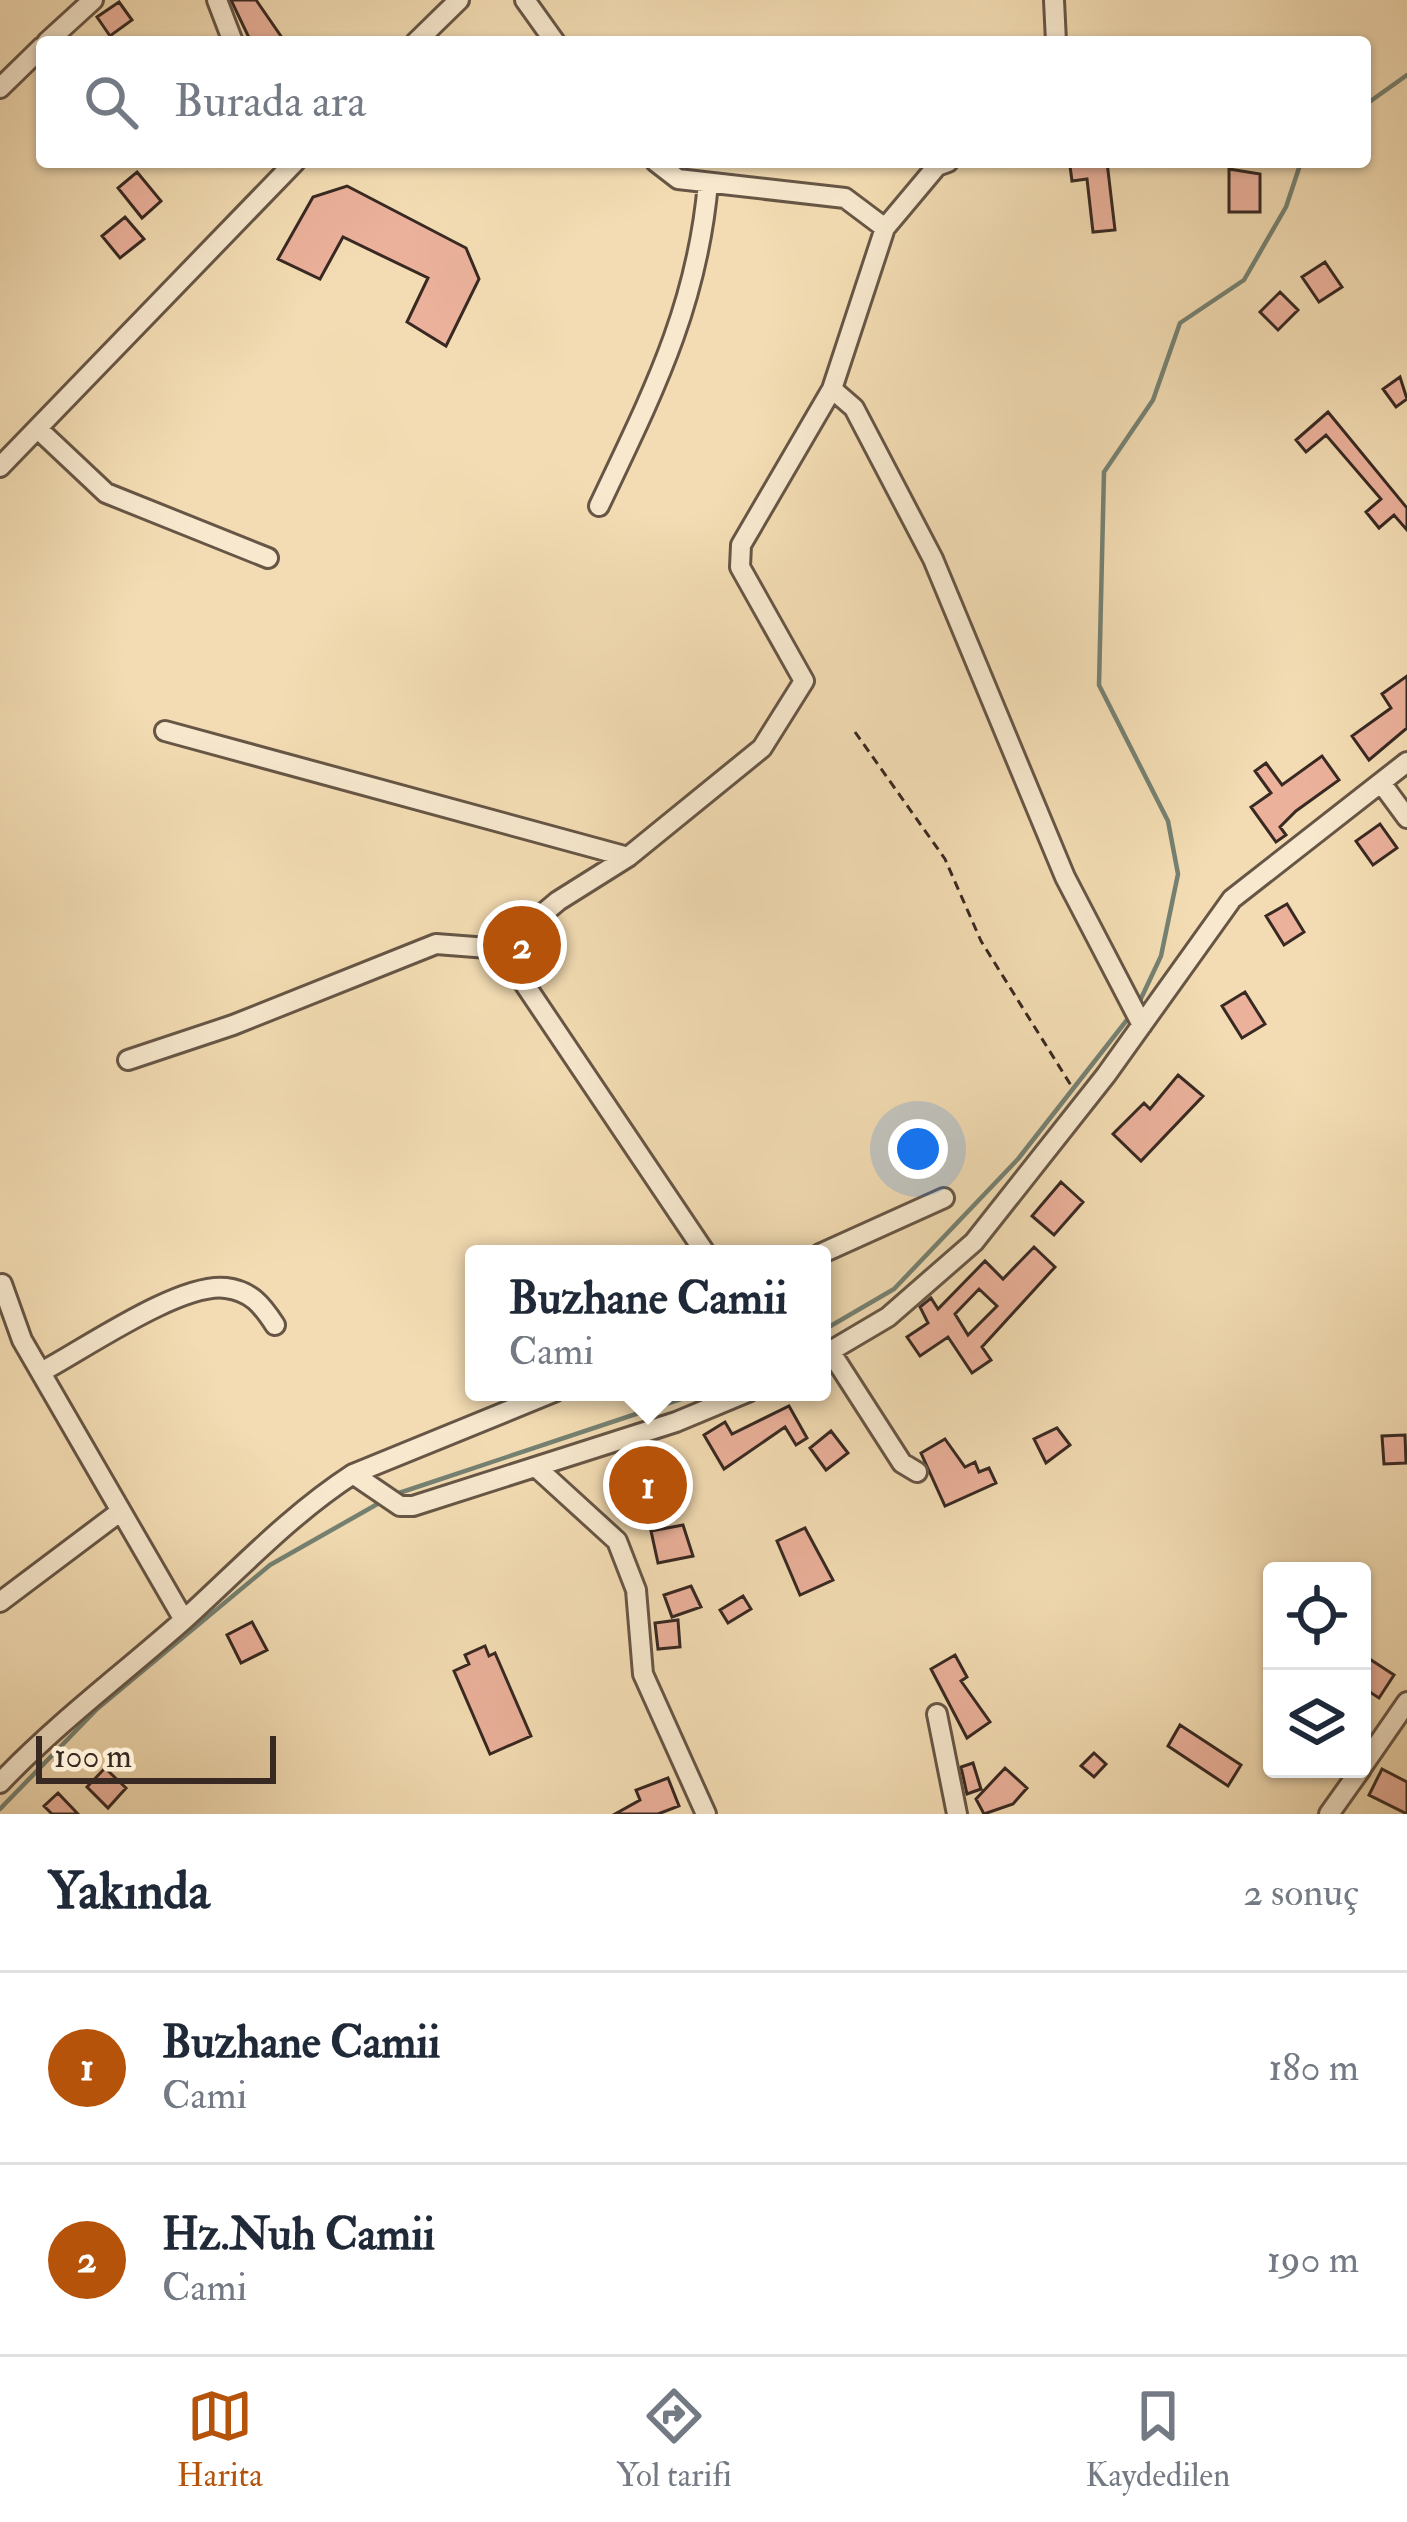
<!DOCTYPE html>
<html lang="tr">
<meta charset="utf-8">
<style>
body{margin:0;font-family:"IM FELL Double Pica",serif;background:#f6f6f7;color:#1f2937}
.controls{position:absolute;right:36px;bottom:36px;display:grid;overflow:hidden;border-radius:12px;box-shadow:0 3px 9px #0004}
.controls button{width:108px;height:108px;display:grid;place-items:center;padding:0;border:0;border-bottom:3px solid #e0e1e3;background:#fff;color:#1f2937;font:60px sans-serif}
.scale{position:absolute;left:36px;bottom:30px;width:240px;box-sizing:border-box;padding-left:12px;border:6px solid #382922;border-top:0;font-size:33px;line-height:42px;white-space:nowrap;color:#382922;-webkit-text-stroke:9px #f7e8ce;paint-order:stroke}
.you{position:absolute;left:918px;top:1149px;width:42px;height:42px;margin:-30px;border:9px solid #fff;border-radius:50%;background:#1a73e8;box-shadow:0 0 0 18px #1a73e833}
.badge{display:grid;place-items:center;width:78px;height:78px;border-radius:50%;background:#b45309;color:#fff;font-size:39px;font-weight:700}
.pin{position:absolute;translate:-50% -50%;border:6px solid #fff;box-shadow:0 3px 12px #0006}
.popup{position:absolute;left:465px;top:1245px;width:366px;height:156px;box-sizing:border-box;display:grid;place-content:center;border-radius:12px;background:#fff;filter:drop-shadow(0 3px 9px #0005);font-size:39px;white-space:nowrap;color:#747a83}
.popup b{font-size:45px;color:#1f2937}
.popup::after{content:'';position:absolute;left:50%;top:100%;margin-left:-24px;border:24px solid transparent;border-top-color:#fff}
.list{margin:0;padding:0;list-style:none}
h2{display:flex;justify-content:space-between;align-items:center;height:156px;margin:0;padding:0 48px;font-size:51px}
h2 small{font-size:39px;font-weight:400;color:#747a83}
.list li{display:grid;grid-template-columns:78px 1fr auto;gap:36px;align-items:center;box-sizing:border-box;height:192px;padding:0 48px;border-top:3px solid #e0e1e3}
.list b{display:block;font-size:45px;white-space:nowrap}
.list p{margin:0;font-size:39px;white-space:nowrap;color:#747a83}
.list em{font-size:39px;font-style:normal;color:#747a83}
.icon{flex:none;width:66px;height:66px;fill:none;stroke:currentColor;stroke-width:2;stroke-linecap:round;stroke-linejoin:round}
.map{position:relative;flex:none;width:1407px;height:1814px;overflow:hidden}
.search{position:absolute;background:#fff;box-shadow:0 3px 9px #0004;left:36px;right:36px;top:36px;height:132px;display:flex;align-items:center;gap:30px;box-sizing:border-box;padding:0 42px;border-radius:12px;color:#747a83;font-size:45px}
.sheet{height:540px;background:#fff}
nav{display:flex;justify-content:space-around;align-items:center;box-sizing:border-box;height:168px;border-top:3px solid #e0e1e3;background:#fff;font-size:33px;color:#747a83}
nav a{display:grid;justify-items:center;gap:6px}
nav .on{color:#b45309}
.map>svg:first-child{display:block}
</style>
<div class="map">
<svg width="1407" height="1814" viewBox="0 0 1407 1814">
<rect width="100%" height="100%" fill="#f3dcb3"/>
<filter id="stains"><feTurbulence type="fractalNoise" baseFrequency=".00167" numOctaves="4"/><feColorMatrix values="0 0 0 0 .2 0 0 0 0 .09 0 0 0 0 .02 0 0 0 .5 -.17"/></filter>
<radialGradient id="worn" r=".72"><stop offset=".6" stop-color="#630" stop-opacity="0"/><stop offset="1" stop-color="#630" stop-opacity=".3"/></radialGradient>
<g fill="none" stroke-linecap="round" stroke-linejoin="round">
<!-- stream -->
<path stroke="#758172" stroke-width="4.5" d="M1365,105L1407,75
M1137,1007L1161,956L1178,874L1168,821L1099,685L1104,472L1153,400L1180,323L1244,280L1286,207L1301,162
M822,1331L894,1289L1018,1159L1130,1016
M396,1494L702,1392
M0,1809L97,1709L270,1565L381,1502"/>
</g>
<!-- building -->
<path fill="#ebb19b" stroke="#382922" stroke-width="3" fill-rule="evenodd" d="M231,0H256L285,42H251Z
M119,2L132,20L110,36L97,17Z
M1107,162L1115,230L1093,232L1087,179L1072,181L1070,166Z
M1229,169L1260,174V212H1229Z
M137,172L161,201L142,218L118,188Z
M347,186L466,248L479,279L446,346L407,322L428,278L343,237L320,279L278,259L313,197Z
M125,217L144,239L120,258L102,236Z
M1325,262L1342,287L1319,302L1302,277Z
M1280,292L1298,310L1278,330L1260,312Z
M1400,377L1407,399L1396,407L1383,389Z
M1328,412L1407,508V530L1394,515L1379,528L1366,512L1381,499L1326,435L1306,452L1296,440Z
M1407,676V728L1369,760L1352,736L1391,708L1382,694Z
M1322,756L1339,780L1296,811L1280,827L1286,835L1276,842L1251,807L1271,793L1255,771L1266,763L1282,785Z
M1380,824L1397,848L1373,865L1356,841Z
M1287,904L1304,932L1284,945L1266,916Z
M1245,992L1265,1024L1242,1038L1222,1006Z
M1178,1075L1203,1096L1141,1161L1113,1134L1144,1103L1150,1109Z
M1061,1182L1083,1202L1054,1235L1032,1216Z
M1034,1247L1055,1267L982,1347L991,1360L972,1373L948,1337L920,1356L907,1337L928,1323L920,1307L931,1298L938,1309L985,1261L1003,1279ZM979,1289L997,1306L968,1335L955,1314Z
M789,1406L807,1438L796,1445L785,1427L724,1469L704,1435L725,1422L732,1434Z
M1057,1428L1070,1445L1046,1463L1034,1439Z
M831,1431L848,1453L826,1470L810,1448Z
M1405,1435L1406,1463L1384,1464L1382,1436Z
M945,1439L965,1467L975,1462L979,1472L989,1468L996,1483L945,1506L921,1453Z
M625,1468H670V1502L625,1503Z
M683,1525L693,1556L658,1563L651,1531Z
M805,1528L833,1580L800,1595L777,1541Z
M691,1586L701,1607L672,1617L664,1595Z
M743,1596L751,1609L728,1623L720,1610Z
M678,1620L680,1647L658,1649L655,1623Z
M252,1622L267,1650L241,1663L227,1635Z
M485,1646L489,1656L495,1653L531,1736L490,1754L454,1671L469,1664L465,1655Z
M1362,1654L1394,1675L1379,1698L1362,1687Z
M955,1655L967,1677L961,1681L990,1722L967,1738L931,1669Z
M1180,1725L1241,1765L1228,1786L1168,1746Z
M1094,1753L1106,1764L1094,1777L1081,1766Z
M973,1763L981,1789L967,1794L961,1767Z
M105,1768L126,1788L108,1808L87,1787Z
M1005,1768L1027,1788L1013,1804L984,1814L976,1799Z
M1382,1769L1407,1782V1814L1369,1795Z
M668,1778L679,1806L658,1814H615L640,1800L636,1790Z
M58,1793L78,1814H52L44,1806Z"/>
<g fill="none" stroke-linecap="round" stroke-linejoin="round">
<!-- minor casing -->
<g stroke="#675646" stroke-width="24">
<path id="minor" d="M217,0L233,42
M525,0L555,42
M1054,0L1056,42
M47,42L93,0
M416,42L459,0
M0,88L42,47
M656,162L678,179L845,198L885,228
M832,389L854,408L933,559L1065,877L1142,1025
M38,429L106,493L268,558
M0,467L295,162
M599,506C652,394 697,308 708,183
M165,731L628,857
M1382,784L1407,818
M128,1060L233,1025L436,944L501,949
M706,1254L501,949L558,901L628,857L762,748L804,681L740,567L741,545L832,389L885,228L937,166L948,162
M820,1254L944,1198
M2,1284L22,1340L184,1620
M830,1351L902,1463L917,1472
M822,1356L888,1317L974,1242L1106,1075L1232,899L1407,762
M41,1372C83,1350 180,1282 226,1288C251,1291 262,1305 275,1325
M537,1468L617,1541L636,1590L643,1674L706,1814
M353,1474L554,1392
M0,1602L121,1511
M937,1714L957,1814
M1362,1767L1407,1702
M0,1783C58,1722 123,1674 186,1618C241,1568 290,1515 353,1474L400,1506H413L676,1422L748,1392
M1329,1814L1361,1769"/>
</g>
<!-- path -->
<path stroke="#382922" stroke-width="3" stroke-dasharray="9 6" stroke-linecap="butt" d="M855,732L945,859L981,941L1072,1087"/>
<!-- minor -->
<use href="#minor" stroke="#f7e8ce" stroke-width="18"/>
</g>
<rect width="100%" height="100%" filter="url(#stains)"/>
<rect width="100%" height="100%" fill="url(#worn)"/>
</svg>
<div class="controls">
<button><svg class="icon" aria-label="locate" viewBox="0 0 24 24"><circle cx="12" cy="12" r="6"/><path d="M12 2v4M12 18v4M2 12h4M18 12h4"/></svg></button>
<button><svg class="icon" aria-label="layers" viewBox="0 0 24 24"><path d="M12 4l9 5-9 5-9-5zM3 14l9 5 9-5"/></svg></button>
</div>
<div class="scale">100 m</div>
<div class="you"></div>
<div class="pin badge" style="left:648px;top:1485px">1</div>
<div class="popup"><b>Buzhane Camii</b>Cami</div>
<div class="pin badge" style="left:522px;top:945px">2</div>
<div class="search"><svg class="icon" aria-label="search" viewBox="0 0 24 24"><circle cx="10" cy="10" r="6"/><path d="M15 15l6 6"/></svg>Burada ara</div>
</div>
<section class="sheet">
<h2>Yakında<small>2 sonuç</small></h2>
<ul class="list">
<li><span class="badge">1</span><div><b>Buzhane Camii</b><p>Cami</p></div><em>180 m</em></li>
<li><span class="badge">2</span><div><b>Hz.Nuh Camii</b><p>Cami</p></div><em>190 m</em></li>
</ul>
</section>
<nav>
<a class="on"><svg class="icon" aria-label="map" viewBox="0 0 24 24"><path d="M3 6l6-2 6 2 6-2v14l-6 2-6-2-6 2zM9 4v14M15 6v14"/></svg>Harita</a>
<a><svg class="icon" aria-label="directions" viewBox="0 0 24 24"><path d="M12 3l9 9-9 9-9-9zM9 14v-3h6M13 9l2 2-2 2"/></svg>Yol tarifi</a>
<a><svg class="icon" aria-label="saved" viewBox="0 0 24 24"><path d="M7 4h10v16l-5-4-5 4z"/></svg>Kaydedilen</a>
</nav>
